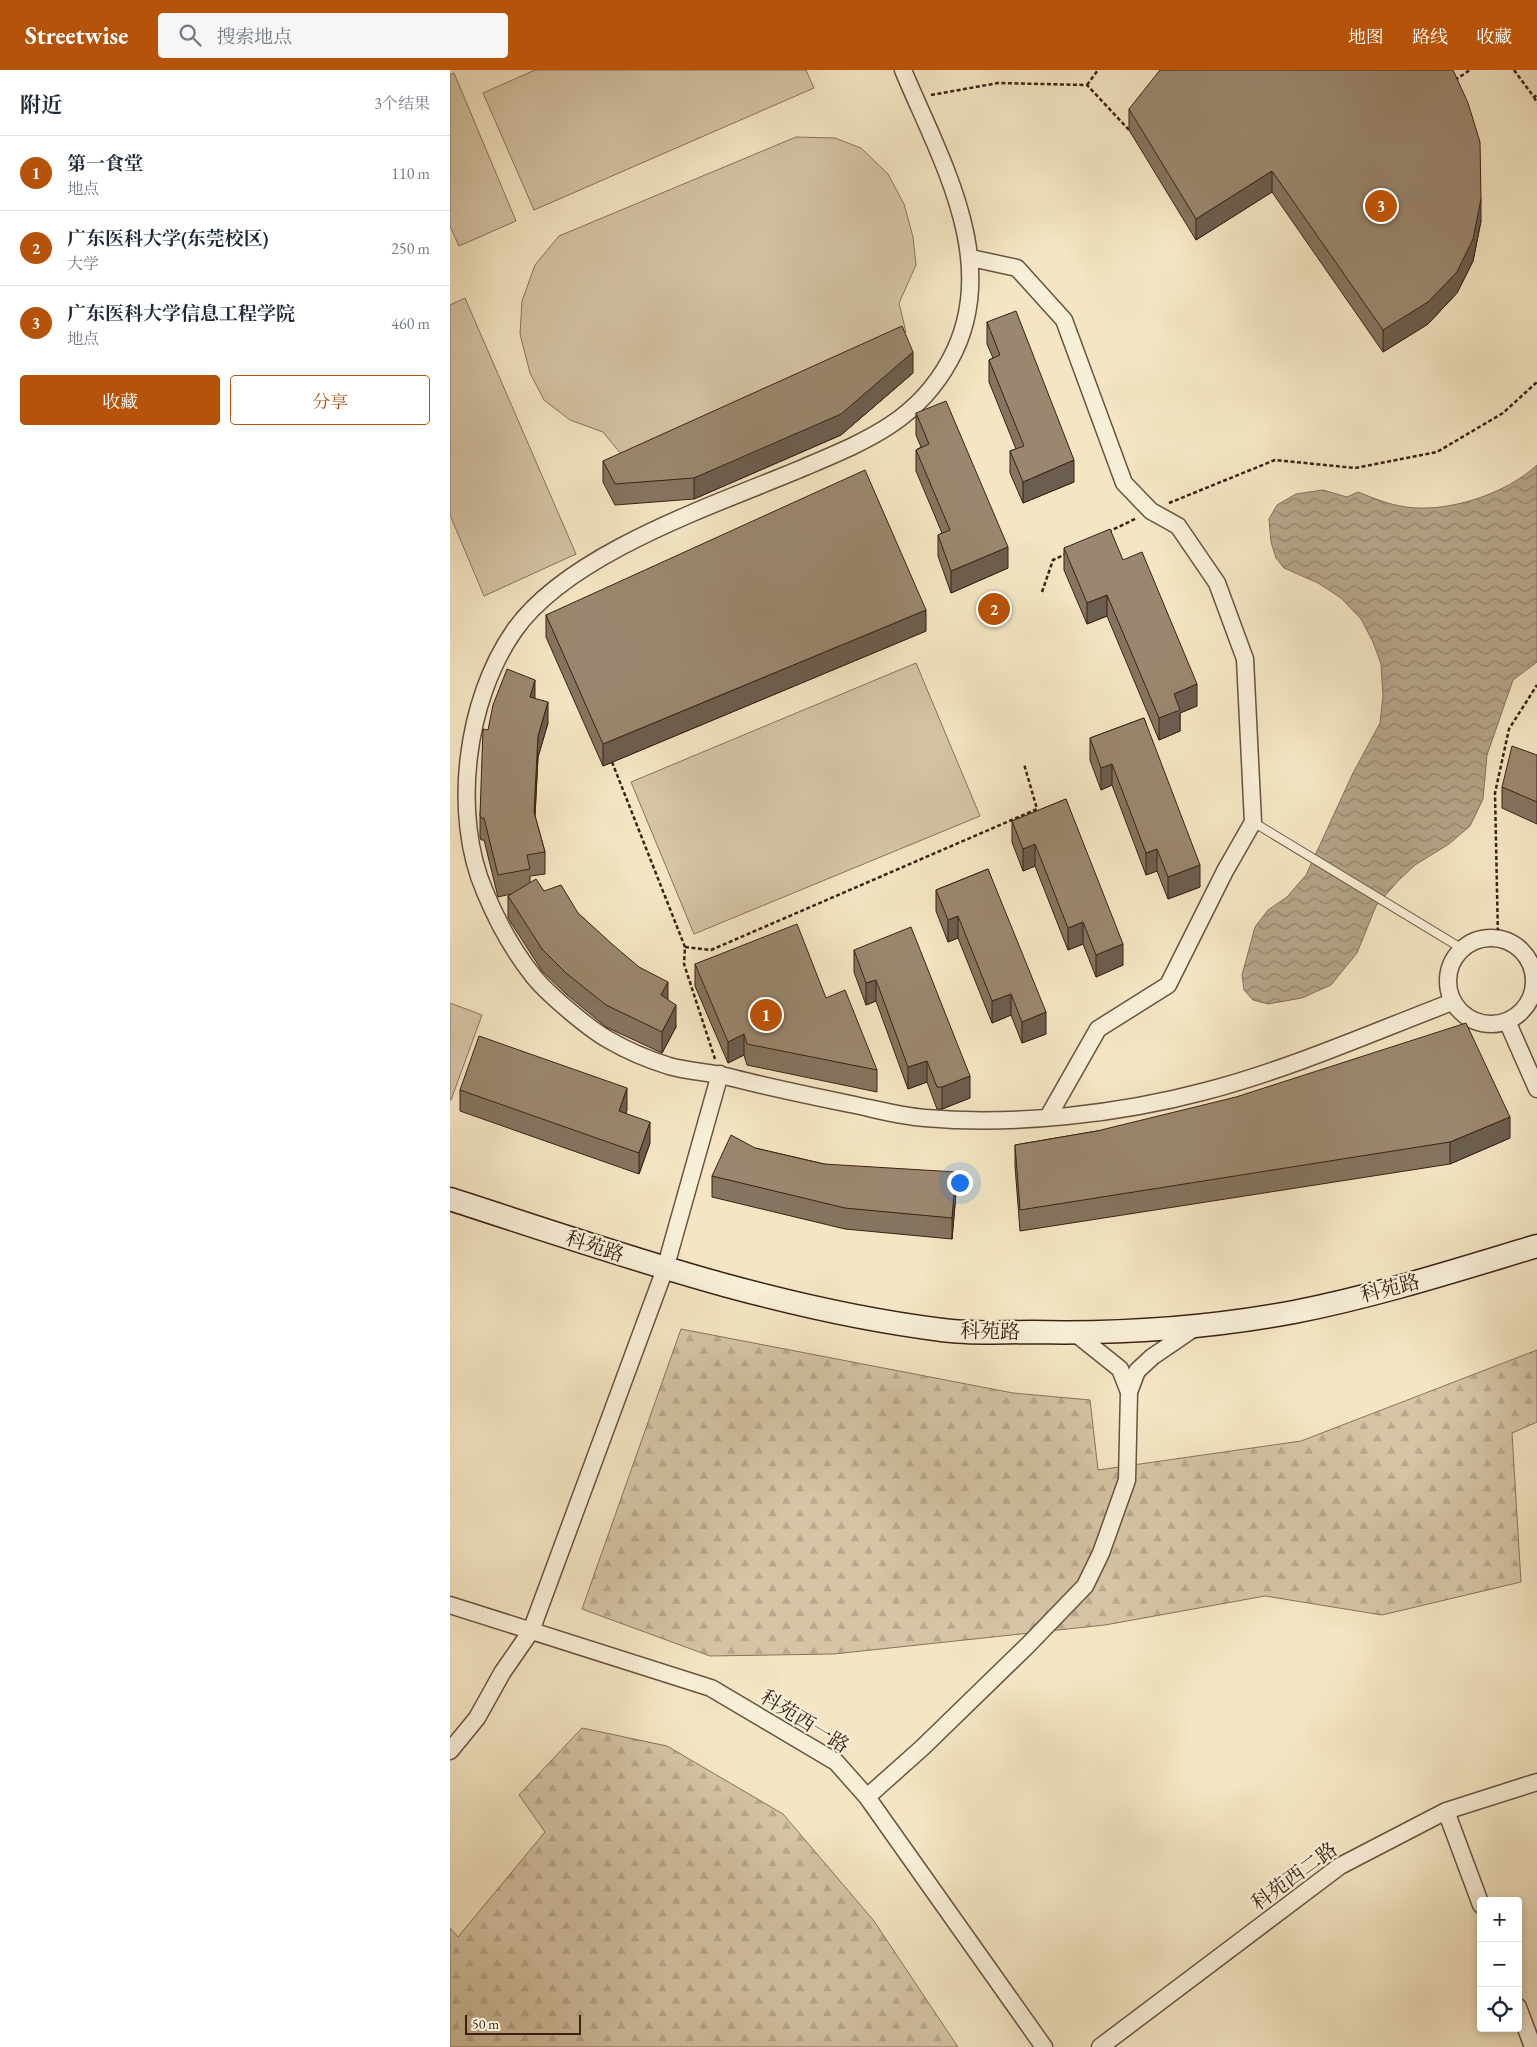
<!DOCTYPE html>
<html lang="zh">
<meta charset="utf-8">
<style>
body{margin:0;font-family:"EB Garamond","Noto Serif SC",serif;background:#f6f6f7;color:#1f2937}
.controls{position:absolute;right:15px;bottom:15px;display:grid;overflow:hidden;border-radius:5px;box-shadow:0 2px 8px #0003}
.controls button{width:45px;height:45px;display:grid;place-items:center;padding:0;border:0;border-bottom:1px solid #e0e1e3;background:#fff;color:#1f2937;font:25px sans-serif}
.scale{position:absolute;left:15px;bottom:12px;width:116px;box-sizing:border-box;padding-left:5px;border:2px solid #3b2015;border-top:0;font-size:14px;line-height:18px;white-space:nowrap;color:#3b2015;-webkit-text-stroke:4px #f8efd8;paint-order:stroke}
.you{position:absolute;left:509px;top:1112px;width:18px;height:18px;margin:-12px;border:4px solid #fff;border-radius:50%;background:#1a73e8;box-shadow:0 0 0 8px #1a73e833}
.badge{display:grid;place-items:center;width:32px;height:32px;border-radius:50%;background:#b45309;color:#fff;font-size:16px;font-weight:700}
.pin{position:absolute;translate:-50% -50%;border:2px solid #fff;box-shadow:0 1px 5px #0006}
.list{margin:0;padding:0;list-style:none}
h2{display:flex;justify-content:space-between;align-items:center;height:65px;margin:0;padding:0 20px;font-size:21px}
h2 small{font-size:16px;font-weight:400;color:#747a83}
.list li{display:grid;grid-template-columns:32px 1fr auto;gap:15px;align-items:center;box-sizing:border-box;height:75px;padding:0 20px;border-top:1px solid #e0e1e3}
.list b{display:block;font-size:19px;white-space:nowrap}
.list p{margin:0;font-size:16px;white-space:nowrap;color:#747a83}
.list em{font-size:16px;font-style:normal;color:#747a83}
.actions{display:flex;gap:10px;padding:15px 20px}
.actions a{flex:1;padding:11px 0;border:1px solid #b45309;border-radius:5px;text-align:center;font-size:18px;color:#b45309}
.actions .main{background:#b45309;color:#fff}
.icon{flex:none;width:28px;height:28px;fill:none;stroke:currentColor;stroke-width:2;stroke-linecap:round;stroke-linejoin:round}
.map{position:relative;flex:none;width:1087px;height:1977px;overflow:hidden}
header{display:flex;align-items:center;gap:30px;box-sizing:border-box;height:70px;padding:0 25px;background:#b45309;color:#fff}
header strong{font-size:24px}
nav{display:flex;gap:28px;margin-inline-start:auto;font-size:18px}
.search{width:350px;height:45px;background:#f6f6f7;display:flex;align-items:center;gap:12px;box-sizing:border-box;padding:0 18px;border-radius:5px;color:#747a83;font-size:19px}
main{display:flex}
aside{flex:1;background:#fff}
.map>svg:first-child{display:block}
</style>
<header>
<strong>Streetwise</strong>
<div class="search"><svg class="icon" aria-label="search" viewBox="0 0 24 24"><circle cx="10" cy="10" r="6"/><path d="M15 15l6 6"/></svg>搜索地点</div>
<nav><a>地图</a><a>路线</a><a>收藏</a></nav>
</header>
<main>
<aside>
<h2>附近<small>3个结果</small></h2>
<ul class="list">
<li><span class="badge">1</span><div><b>第一食堂</b><p>地点</p></div><em>110 m</em></li>
<li><span class="badge">2</span><div><b>广东医科大学(东莞校区)</b><p>大学</p></div><em>250 m</em></li>
<li><span class="badge">3</span><div><b>广东医科大学信息工程学院</b><p>地点</p></div><em>460 m</em></li>
</ul>
<div class="actions"><a class="main">收藏</a><a>分享</a></div>
</aside>
<div class="map">
<svg width="1087" height="1977" viewBox="0 0 1087 1977">
<defs>
<pattern id="forest-firs" width="22" height="20" patternUnits="userSpaceOnUse" patternTransform="scale(1.25)"><rect width="22" height="20" fill="#d5c4a5"/><path d="M5 1l3.5 6h-7zM16 11l3.5 6h-7z" fill="#b8a88d"/></pattern>
<pattern id="water-waves" width="16" height="10" patternUnits="userSpaceOnUse" patternTransform="scale(1.25)"><rect width="16" height="10" fill="#b5a388"/><path d="M0 5q4-4 8 0t8 0" fill="none" stroke="#94846e"/></pattern>
</defs>
<rect width="100%" height="100%" fill="#f4e6c3"/>
<filter id="stains"><feTurbulence type="fractalNoise" baseFrequency=".004" numOctaves="4"/><feColorMatrix values="0 0 0 0 .2 0 0 0 0 .09 0 0 0 0 .02 0 0 0 .5 -.17"/></filter>
<radialGradient id="worn" r=".72"><stop offset=".6" stop-color="#630" stop-opacity="0"/><stop offset="1" stop-color="#630" stop-opacity=".3"/></radialGradient>
<!-- grass -->
<path fill="#d5c4a5" stroke="#88725d" d="M85,0H356L364,18L84,140L33,23Z
M4,3L66,151L9,176L0,156V5Z
M346,67L385,68L411,78L438,104L454,134L463,167L466,195L449,233L456,262L171,384L153,362L120,350L94,330L80,303L70,264L72,231L85,195L109,166Z
M15,228L126,484L34,526L0,445V235Z
M466,593L530,746L244,864L181,712Z
M0,933L32,945L1,1030H0Z"/>
<!-- forest -->
<path fill="url(#forest-firs)" stroke="#88725d" d="M231,1259L563,1323L640,1330L648,1400L851,1371L1087,1280V1352L1062,1363L1071,1512L932,1545L815,1526L655,1555L384,1584L260,1586L132,1539Z
M132,1658L217,1676L333,1744L424,1851L508,1977H0V1858L8,1867L95,1762L69,1725Z"/>
<!-- water -->
<path fill="url(#water-waves)" stroke="#846f5a" d="M1087,395V592L1063,610L1037,685L1033,729L1020,756L999,774L965,795L948,811L926,836L907,883L881,915L852,928L818,934L803,930L794,920L792,905L805,857L818,840L837,827L856,805L903,703L930,653L933,626L931,594L923,572L911,549L891,528L868,513L834,498L826,488L821,472L819,449L827,435L846,424L873,420L897,427L908,422C923,428 940,435 956,437C998,443 1056,424 1087,395Z"/>
<g fill="none" stroke-linecap="round" stroke-linejoin="round">
<!-- lane casing -->
<g stroke="#695240" stroke-width="10">
<path id="lane" d="M803,752L1011,878"/>
</g>
<!-- street casing -->
<g stroke="#695240" stroke-width="19">
<path id="street" d="M453,0C490,89 553,194 500,290C467,351 416,371 355,397C268,434 119,482 64,561C16,630 1,744 35,822C47,851 64,882 84,907C99,925 139,959 159,970C176,980 200,990 219,996C240,1002 262,1002 283,1008C322,1018 361,1026 400,1034C425,1039 450,1046 475,1048C564,1056 670,1044 756,1021C840,999 921,963 1002,932
M521,188L567,198L614,250L674,413L701,441L728,456L767,513L795,589L803,752L775,801L718,915L648,959L598,1047
M998 911a43 43 0 1 1 86 0a43 43 0 1 1-86 0Z
M1057,951L1087,1019
M625,1263L670,1299L679,1322
M0,1535L261,1618L386,1692L417,1727L594,1977
M0,1681L27,1648L52,1603L81,1561L215,1199L270,1004
M417,1727L472,1678L578,1575L635,1516L651,1483L677,1410L679,1322L687,1301L702,1287L746,1257
M996,1741L1031,1835
M1068,1937L1083,1977
M650,1977L890,1796L996,1741L1087,1712"/>
</g>
<!-- secondary casing -->
<g stroke="#3b2015" stroke-width="25">
<path id="secondary" d="M0,1129C161,1181 323,1239 492,1260C521,1264 552,1262 582,1262C668,1264 758,1258 844,1242C926,1226 1007,1200 1087,1176"/>
</g>
<!-- path -->
<path stroke="#3b2015" stroke-width="2.5" stroke-dasharray="4 2.5" stroke-linecap="butt" d="M1064,0L1084,27L1087,25
M1005,10L1020,0
M637,15L648,0
M481,25L548,13L637,15L679,60
M1084,27L1087,33
M719,433L825,390L905,398L987,382L1053,343L1087,312
M658,462L687,448
M592,522L603,490L616,484
M162,692L235,877L234,894L265,989
M1048,868L1045,723L1059,659L1087,615
M235,877L261,880L587,739L574,694"/>
<!-- lane -->
<use href="#lane" stroke="#f8efd8" stroke-width="8"/>
<!-- street -->
<use href="#street" stroke="#f8efd8" stroke-width="16"/>
<!-- secondary -->
<use href="#secondary" stroke="#f8efd8" stroke-width="22"/>
</g>
<!-- wall -->
<path fill="#85745f" stroke="#3b2015" d="M679,39L1031,151L1023,191L1007,223L978,254L933,282L822,122L746,170L679,60Z
M537,252L624,412L573,433L560,403V381L566,379L539,312V290L543,288L537,274Z
M463,303L391,365L244,429L165,435L153,412V391Z
M466,343L558,498L501,523L488,486V465L492,463L466,401V380L471,377L466,365Z
M614,478L673,490L747,636L730,643V661L709,670L657,546L637,554L614,500Z
M96,545L476,561L153,696L96,567Z
M85,628L98,653L88,687L85,746L95,782V804L80,806V812L128,843L218,930L226,957L212,983L156,957L116,924L92,901L58,848V826L61,824L48,827L34,770H31L30,767V745L38,660Z
M694,648L750,817L718,829L707,801L696,805L662,715L651,720L640,690V668Z
M1087,685V754L1052,738V717Z
M616,729L673,895L646,907L633,874L618,880L585,796L573,801L562,772V751Z
M538,799L596,964L572,973L561,945L542,953L508,868L498,872L486,841V820Z
M404,880L520,1028L492,1039H487L477,1012L458,1019L426,931L416,935L404,902Z
M245,894L376,928L427,1000V1022L297,995L294,985L278,993L245,916Z
M10,1020L177,1040L176,1043L200,1073L189,1104L10,1041Z
M647,1061L1060,1068L1000,1094L570,1161L565,1096V1075Z
M305,1078L374,1094L506,1123L502,1169L395,1159L262,1127V1106Z"/>
<!-- shaded-wall -->
<path fill="#6c5e4e" stroke="#3b2015" d="M822,101V122L746,170V149Z
M1031,129V151L1023,191L1007,223L978,254L933,282V260Z
M463,282V303L391,365L244,429V408Z
M624,390V412L573,433V412Z
M558,477V498L501,523V501Z
M657,525V546L637,554V533Z
M476,540V561L153,696V674Z
M85,610V631L80,627Z
M747,614V636L730,643V661L709,670V648L724,624Z
M98,632V653L88,687L84,764V742L88,666Z
M662,694V715L651,720V698Z
M585,774V796L573,801V779Z
M707,779V801L696,805V783Z
M750,795V817L718,829V807Z
M508,846V868L498,872V850Z
M633,852V874L618,880V858Z
M673,874V895L646,907V885Z
M426,910V931L416,935V913Z
M218,912V934L211,925Z
M561,924V945L542,953V931Z
M226,935V957L212,983V962Z
M596,942V964L572,973V952Z
M294,964V985L278,993V972Z
M477,991V1012L458,1019V997Z
M520,1006V1028L492,1039V1017Z
M177,1018V1040L169,1062V1041Z
M1060,1047V1068L1000,1094V1072Z
M200,1052V1073L189,1104V1083Z
M506,1102V1123L502,1169V1148Z"/>
<!-- building -->
<path fill="#9b876f" stroke="#3b2015" d="M710,0H1003L1018,33L1030,72L1031,129L1023,169L1007,202L978,232L933,260L822,101L746,149L679,39Z
M566,241L624,390L573,412L560,381L574,376L539,290L550,285L537,252Z
M452,256L463,282L391,344L244,408L165,414L153,391Z
M496,331L558,477L501,501L488,465L500,460L466,380L479,374L466,343Z
M415,400L476,540L153,674L96,545Z
M660,459L673,490L692,482L747,614L724,624L730,640L709,648L657,525L637,533L614,478Z
M57,599L85,610L80,627L98,632L88,666L84,742L95,782L77,785L80,799L48,805L34,748H31L30,745L33,659L38,660L43,635Z
M694,648L750,795L718,807L707,779L696,783L662,694L651,698L640,668Z
M1062,676L1087,685V732L1052,717Z
M616,729L673,874L646,885L633,852L618,858L585,774L573,779L562,751Z
M538,799L596,942L572,952L561,924L542,931L508,846L498,850L486,820Z
M86,809L94,821L111,815L128,843L162,874L189,897L218,912L211,925L226,935L212,962L156,935L116,903L92,879L58,826Z
M347,854L376,928L395,920L427,1000L297,974L294,964L278,972L245,894Z
M461,857L520,1006L492,1017H487L477,991L458,997L426,910L416,913L404,880Z
M1016,953L1060,1047L1000,1072L570,1140L565,1075L647,1061L786,1027Z
M29,966L177,1018L169,1041L200,1052L189,1083L10,1020Z
M281,1065L305,1078L374,1094L506,1102L502,1148L395,1138L262,1106Z"/>
<g text-anchor="middle" stroke-width="4.5" stroke-linejoin="round" paint-order="stroke">
<!-- street labels -->
<g font-size="20" fill="#3b2015" stroke="#f8efd8">
<text transform="translate(145 1176) rotate(18)" y="7">科苑路</text>
<text transform="translate(940 1218) rotate(-14)" y="7">科苑路</text>
<text transform="translate(540 1261) rotate(1)" y="7">科苑路</text>
<text transform="translate(355 1651) rotate(32)" y="7">科苑西一路</text>
<text transform="translate(844 1806) rotate(-36)" y="7">科苑西二路</text>
</g>
</g>
<rect width="100%" height="100%" filter="url(#stains)"/>
<rect width="100%" height="100%" fill="url(#worn)"/>
</svg>
<div class="controls">
<button>+</button>
<button>−</button>
<button><svg class="icon" aria-label="locate" viewBox="0 0 24 24"><circle cx="12" cy="12" r="6"/><path d="M12 2v4M12 18v4M2 12h4M18 12h4"/></svg></button>
</div>
<div class="scale">50 m</div>
<div class="you"></div>
<div class="pin badge" style="left:316px;top:945px">1</div>
<div class="pin badge" style="left:544px;top:539px">2</div>
<div class="pin badge" style="left:931px;top:136px">3</div>
</div>
</main>
